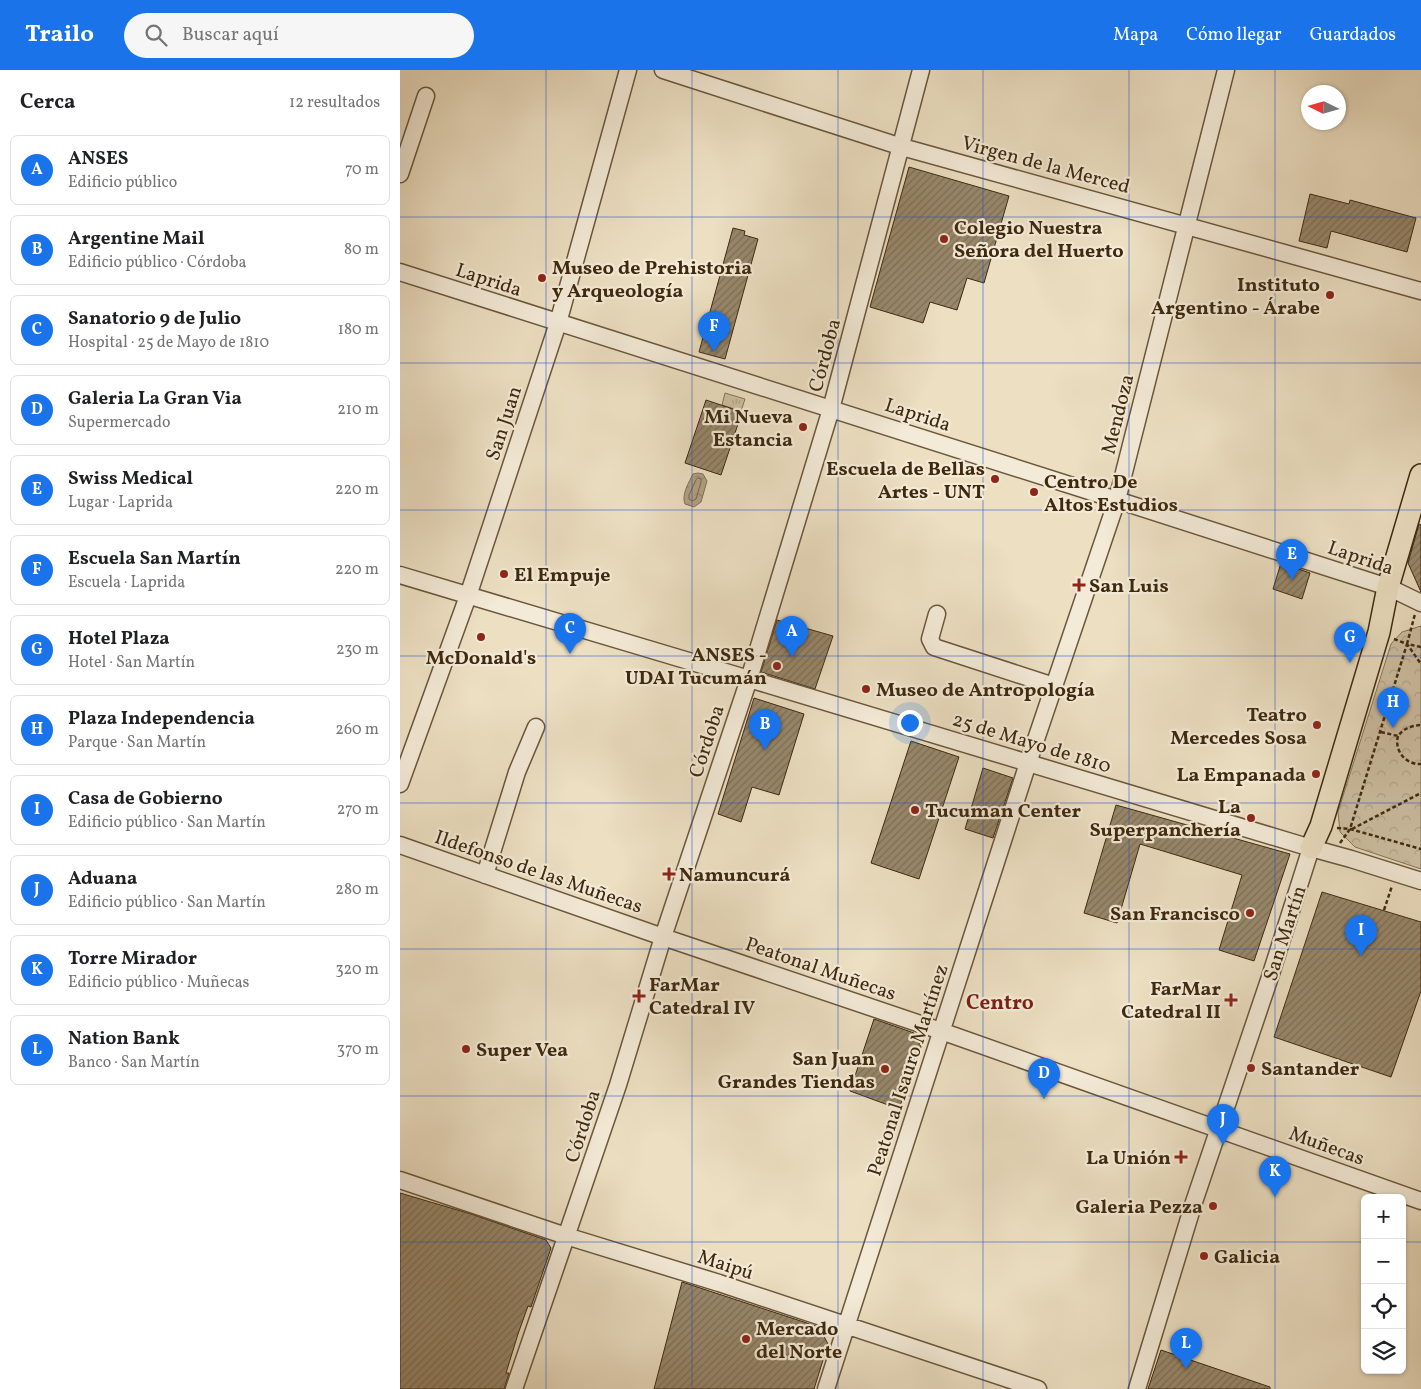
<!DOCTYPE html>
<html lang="es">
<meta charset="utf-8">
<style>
body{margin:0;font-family:Vollkorn,serif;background:#f6f6f6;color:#202124}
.controls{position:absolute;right:15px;bottom:15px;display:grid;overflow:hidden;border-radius:8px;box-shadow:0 1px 4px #0004}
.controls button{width:45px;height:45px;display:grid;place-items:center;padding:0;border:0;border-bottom:1px solid #e0e0e0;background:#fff;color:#202124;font:25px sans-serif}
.compass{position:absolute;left:901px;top:15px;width:45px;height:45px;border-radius:50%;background:#fff;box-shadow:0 1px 4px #0004;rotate:275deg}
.you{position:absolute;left:509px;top:652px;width:18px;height:18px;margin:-12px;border:4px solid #fff;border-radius:50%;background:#1a73e8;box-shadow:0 0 0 8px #1a73e833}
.badge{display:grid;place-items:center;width:32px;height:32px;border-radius:50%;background:#1a73e8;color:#fff;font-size:16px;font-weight:700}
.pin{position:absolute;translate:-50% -41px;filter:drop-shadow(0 1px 2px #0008)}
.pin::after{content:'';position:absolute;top:26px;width:18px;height:15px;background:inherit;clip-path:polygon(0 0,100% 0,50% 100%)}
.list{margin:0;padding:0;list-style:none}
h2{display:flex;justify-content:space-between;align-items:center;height:65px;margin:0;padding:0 20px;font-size:21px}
h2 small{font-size:16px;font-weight:400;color:#757577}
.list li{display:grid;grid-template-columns:32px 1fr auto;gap:15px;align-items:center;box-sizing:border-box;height:70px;margin:0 10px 10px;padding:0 10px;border:1px solid #e0e0e0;border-radius:8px}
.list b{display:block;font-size:19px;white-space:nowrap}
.list p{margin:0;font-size:16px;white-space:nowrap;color:#757577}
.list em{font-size:16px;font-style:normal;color:#757577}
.icon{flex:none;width:28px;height:28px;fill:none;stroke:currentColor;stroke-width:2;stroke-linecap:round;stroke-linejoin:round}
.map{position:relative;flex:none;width:1021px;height:1319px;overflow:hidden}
header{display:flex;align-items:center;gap:30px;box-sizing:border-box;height:70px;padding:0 25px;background:#1a73e8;color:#fff}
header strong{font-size:24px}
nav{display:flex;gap:28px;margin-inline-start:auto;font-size:18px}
.search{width:350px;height:45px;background:#f6f6f6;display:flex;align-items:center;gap:12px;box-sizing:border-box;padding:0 18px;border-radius:28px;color:#757577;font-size:19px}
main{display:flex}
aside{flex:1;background:#fff}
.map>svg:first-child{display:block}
</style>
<header>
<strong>Trailo</strong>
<div class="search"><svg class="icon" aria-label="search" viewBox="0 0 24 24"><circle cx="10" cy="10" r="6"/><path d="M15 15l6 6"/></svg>Buscar aquí</div>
<nav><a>Mapa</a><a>Cómo llegar</a><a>Guardados</a></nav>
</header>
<main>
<aside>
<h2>Cerca<small>12 resultados</small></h2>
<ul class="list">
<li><span class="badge">A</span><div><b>ANSES</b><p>Edificio público</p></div><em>70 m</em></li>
<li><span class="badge">B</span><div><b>Argentine Mail</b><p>Edificio público · Córdoba</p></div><em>80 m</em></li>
<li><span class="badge">C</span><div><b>Sanatorio 9 de Julio</b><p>Hospital · 25 de Mayo de 1810</p></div><em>180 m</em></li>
<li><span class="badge">D</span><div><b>Galeria La Gran Via</b><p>Supermercado</p></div><em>210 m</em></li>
<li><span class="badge">E</span><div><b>Swiss Medical</b><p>Lugar · Laprida</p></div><em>220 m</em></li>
<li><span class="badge">F</span><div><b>Escuela San Martín</b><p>Escuela · Laprida</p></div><em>220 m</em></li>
<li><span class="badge">G</span><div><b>Hotel Plaza</b><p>Hotel · San Martín</p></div><em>230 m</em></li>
<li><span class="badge">H</span><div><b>Plaza Independencia</b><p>Parque · San Martín</p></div><em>260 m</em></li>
<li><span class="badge">I</span><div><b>Casa de Gobierno</b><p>Edificio público · San Martín</p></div><em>270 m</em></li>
<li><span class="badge">J</span><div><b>Aduana</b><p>Edificio público · San Martín</p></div><em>280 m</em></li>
<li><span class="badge">K</span><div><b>Torre Mirador</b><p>Edificio público · Muñecas</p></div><em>320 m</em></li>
<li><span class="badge">L</span><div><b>Nation Bank</b><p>Banco · San Martín</p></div><em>370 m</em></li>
</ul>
</aside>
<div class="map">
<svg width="1021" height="1319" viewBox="0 0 1021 1319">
<defs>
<pattern id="grass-tufts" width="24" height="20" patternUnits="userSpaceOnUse" patternTransform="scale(1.25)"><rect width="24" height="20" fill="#cec0a4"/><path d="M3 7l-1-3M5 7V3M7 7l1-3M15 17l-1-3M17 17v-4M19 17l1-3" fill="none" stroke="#b2a58c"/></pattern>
<pattern id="park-crowns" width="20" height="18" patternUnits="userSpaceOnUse" patternTransform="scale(1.25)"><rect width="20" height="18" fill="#cec0a4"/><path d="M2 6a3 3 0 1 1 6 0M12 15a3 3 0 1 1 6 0" fill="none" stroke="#b2a58c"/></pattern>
<pattern id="water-ripples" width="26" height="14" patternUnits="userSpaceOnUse" patternTransform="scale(1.25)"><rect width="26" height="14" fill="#b1a185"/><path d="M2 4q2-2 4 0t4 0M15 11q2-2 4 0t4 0" fill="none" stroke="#91836b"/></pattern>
<pattern id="building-hatch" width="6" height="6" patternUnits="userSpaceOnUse" patternTransform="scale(1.25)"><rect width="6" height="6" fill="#98886c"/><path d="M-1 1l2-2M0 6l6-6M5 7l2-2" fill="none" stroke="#7d6f57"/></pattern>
</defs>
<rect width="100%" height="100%" fill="#ecdfc2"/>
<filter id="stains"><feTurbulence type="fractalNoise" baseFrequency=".004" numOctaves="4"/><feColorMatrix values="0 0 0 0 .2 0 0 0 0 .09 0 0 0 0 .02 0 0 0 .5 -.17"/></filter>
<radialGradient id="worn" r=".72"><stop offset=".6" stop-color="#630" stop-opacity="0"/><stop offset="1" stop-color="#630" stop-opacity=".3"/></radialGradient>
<!-- grass -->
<path fill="url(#grass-tufts)" stroke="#86745a" d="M325,323L345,329L341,341L322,335Z"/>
<!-- park -->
<path fill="url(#park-crowns)" stroke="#86745a" d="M1021,556V799L955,777L940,762L938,742L991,574L1002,562Z"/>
<!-- water -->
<path fill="url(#water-ripples)" stroke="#837156" d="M298,403L303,404L307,411L301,432L294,437L285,434C281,425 289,412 293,404Z"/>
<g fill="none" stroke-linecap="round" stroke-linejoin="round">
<!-- shore -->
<path stroke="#78654a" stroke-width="1" d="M298,408L301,409V412L296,429L292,431L289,429V425L296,410Z"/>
</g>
<!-- building -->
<path fill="url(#building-hatch)" stroke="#3e290f" d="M509,97L609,126L584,213L567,208L557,240L530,232L523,253L470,237Z
M910,124L949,134L950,130L1016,148L1007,182L931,161L927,178L899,171Z
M333,158L345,161L344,165L358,169L325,289L299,282Z
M306,330L342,342L321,405L285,393Z
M1019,454L1021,455V522L1008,493Z
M881,493L910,503L902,529L873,519Z
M377,550L433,566L415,619L361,602Z
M354,628L404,644L379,725L352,717L341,752L318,744Z
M511,671L559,687L519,809L471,793Z
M583,698L613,708L593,768L565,759Z
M716,735L890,784L854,891L819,880L842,805L740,774L717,853L684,843Z
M922,822L1021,852V921L991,1007L874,967Z
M474,949L514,963L521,977L499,1039L450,1021Z
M0,1123L71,1144L146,1170L151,1178L131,1237L128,1236L118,1264L106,1303H109L104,1319H0Z
M282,1212L419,1257L428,1274L414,1319H254Z
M761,1280L870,1317V1319H748Z"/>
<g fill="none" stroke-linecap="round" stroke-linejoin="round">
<!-- minor casing -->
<g stroke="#6a563c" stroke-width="19">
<path id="minor" d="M263,0L502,77L1021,221
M0,104L26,26
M0,202L717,430L988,517L1021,533
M0,505L349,609L911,778L951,789L1021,811
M537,544L530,569L534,577L654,616
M0,714L68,526L158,253L228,0
M0,775L263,867L541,961L1021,1131
M85,805L117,702L136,657
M0,1110L166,1166L319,1213L638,1319
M114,1319L218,1015L263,867L349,609L431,339L521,0
M426,1319L628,693L717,430L826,0
M737,1319L794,1132L869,910L911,778"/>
</g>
<!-- major casing -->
<g stroke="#3e290f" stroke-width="24">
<path id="major" d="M911,778L921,756L979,562L988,517L1021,405"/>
</g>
<!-- path -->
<path stroke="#3e290f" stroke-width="2.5" stroke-dasharray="4 2.5" stroke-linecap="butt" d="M994,569L1007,574L1021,594
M1007,574L1015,544
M981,662L998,666C1004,658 1011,656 1021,655
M998,666C994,681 1006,695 1021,694
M937,758L950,759L1021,779
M952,759L1021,723
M940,773L950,759L1007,574L1021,577
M984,840L992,816"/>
<!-- minor -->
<use href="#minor" stroke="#f3ead7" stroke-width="16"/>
<!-- major -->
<use href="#major" stroke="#ecdfc2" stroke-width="21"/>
</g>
<!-- grid -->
<path fill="none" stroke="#1d4ed8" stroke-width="1" stroke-opacity="0.55" d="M146,0V1319M292,0V1319M438,0V1319M583,0V1319M729,0V1319M875,0V1319M0,147H1021M0,293H1021M0,440H1021M0,586H1021M0,733H1021M0,879H1021M0,1026H1021M0,1172H965M1002,1172H1021"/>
<!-- markers -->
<g fill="#8f2418" stroke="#f3ead7" stroke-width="2">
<circle cx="544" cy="169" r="5"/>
<circle cx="142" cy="208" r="5"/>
<circle cx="930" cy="225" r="5"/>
<circle cx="403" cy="357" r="5"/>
<circle cx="595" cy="409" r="5"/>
<circle cx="634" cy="422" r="5"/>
<circle cx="104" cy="504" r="5"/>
<path d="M676.5 507.5h5v5h5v5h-5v5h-5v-5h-5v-5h5z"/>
<circle cx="81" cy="567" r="5"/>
<circle cx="377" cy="596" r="5"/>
<circle cx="466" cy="619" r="5"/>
<circle cx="917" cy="655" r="5"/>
<circle cx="916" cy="704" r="5"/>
<circle cx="515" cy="740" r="5"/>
<circle cx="851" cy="748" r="5"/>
<path d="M266.5 796.5h5v5h5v5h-5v5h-5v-5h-5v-5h5z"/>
<circle cx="850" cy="843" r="5"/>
<path d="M236.5 918.5h5v5h5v5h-5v5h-5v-5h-5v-5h5z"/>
<path d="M828.5 922.5h5v5h5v5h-5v5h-5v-5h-5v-5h5z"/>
<circle cx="66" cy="979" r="5"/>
<circle cx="851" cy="998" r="5"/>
<circle cx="485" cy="999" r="5"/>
<path d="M778.5 1079.5h5v5h5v5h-5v5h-5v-5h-5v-5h5z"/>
<circle cx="813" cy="1136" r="5"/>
<circle cx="804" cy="1186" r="5"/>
<circle cx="346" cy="1269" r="5"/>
</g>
<g text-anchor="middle" stroke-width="4.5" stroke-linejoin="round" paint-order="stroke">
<!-- street labels -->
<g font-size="20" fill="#3e290f" stroke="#f3ead7">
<text transform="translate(646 94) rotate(15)" y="7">Virgen de la Merced</text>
<text transform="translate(89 209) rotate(18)" y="7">Laprida</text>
<text transform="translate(424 285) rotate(-75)" y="7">Córdoba</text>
<text transform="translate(518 344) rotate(18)" y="7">Laprida</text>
<text transform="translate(717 344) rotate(-76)" y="7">Mendoza</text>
<text transform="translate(103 353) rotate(-72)" y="7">San Juan</text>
<text transform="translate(961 487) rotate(19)" y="7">Laprida</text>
<text transform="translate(306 671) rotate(-72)" y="7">Córdoba</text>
<text transform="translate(632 672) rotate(17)" y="7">25 de Mayo de 1810</text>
<text transform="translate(139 801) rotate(19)" y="7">Ildefonso de las Muñecas</text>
<text transform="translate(884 863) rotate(-72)" y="7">San Martín</text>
<text transform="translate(421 898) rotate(19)" y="7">Peatonal Muñecas</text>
<text transform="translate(507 1000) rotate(-72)" y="7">Peatonal Isauro Martínez</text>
<text transform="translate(182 1056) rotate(-72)" y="7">Córdoba</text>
<text transform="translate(927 1075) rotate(20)" y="7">Muñecas</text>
<text transform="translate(326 1194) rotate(18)" y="7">Maipú</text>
</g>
<!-- poi labels -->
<g font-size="20" font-weight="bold" fill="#3e290f" stroke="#f3ead7" text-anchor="start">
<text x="554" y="164">Colegio Nuestra<tspan x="554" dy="23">Señora del Huerto</tspan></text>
<text x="152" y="204">Museo de Prehistoria<tspan x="152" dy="23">y Arqueología</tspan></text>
<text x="920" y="221" text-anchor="end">Instituto<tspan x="920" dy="23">Argentino - Árabe</tspan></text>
<text x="393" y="353" text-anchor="end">Mi Nueva<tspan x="393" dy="23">Estancia</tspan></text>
<text x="585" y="405" text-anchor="end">Escuela de Bellas<tspan x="585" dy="23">Artes - UNT</tspan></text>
<text x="644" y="418">Centro De<tspan x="644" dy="23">Altos Estudios</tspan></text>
<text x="114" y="511">El Empuje</text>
<text x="689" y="522">San Luis</text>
<text x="367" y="591" text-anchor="end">ANSES -<tspan x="367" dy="23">UDAI Tucumán</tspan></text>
<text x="81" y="594" text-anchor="middle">McDonald's</text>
<text x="476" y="626">Museo de Antropología</text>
<text x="907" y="651" text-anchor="end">Teatro<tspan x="907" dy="23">Mercedes Sosa</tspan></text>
<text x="906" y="711" text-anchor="end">La Empanada</text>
<text x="841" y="743" text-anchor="end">La<tspan x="841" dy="23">Superpanchería</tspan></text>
<text x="525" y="747">Tucuman Center</text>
<text x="279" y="811">Namuncurá</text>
<text x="840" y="850" text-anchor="end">San Francisco</text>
<text x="249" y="921">FarMar<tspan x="249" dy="23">Catedral IV</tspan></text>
<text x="821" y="925" text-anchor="end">FarMar<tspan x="821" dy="23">Catedral II</tspan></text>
<text x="76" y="986">Super Vea</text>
<text x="475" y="995" text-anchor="end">San Juan<tspan x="475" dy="23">Grandes Tiendas</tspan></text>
<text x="861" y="1005">Santander</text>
<text x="771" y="1094" text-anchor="end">La Unión</text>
<text x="803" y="1143" text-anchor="end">Galeria Pezza</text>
<text x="814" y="1193">Galicia</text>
<text x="356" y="1265">Mercado<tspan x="356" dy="23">del Norte</tspan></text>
</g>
<!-- neighbourhood labels -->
<g font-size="21" font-weight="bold" fill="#7a1f14" stroke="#f3ead7">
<text x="600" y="939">Centro</text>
</g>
</g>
<rect width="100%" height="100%" filter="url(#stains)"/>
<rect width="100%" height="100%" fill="url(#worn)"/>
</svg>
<div class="controls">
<button>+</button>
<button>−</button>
<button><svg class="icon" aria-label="locate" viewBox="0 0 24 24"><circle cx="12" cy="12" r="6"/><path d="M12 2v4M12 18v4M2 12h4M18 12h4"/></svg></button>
<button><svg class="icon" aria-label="layers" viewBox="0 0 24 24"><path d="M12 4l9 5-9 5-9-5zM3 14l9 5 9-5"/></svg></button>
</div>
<svg class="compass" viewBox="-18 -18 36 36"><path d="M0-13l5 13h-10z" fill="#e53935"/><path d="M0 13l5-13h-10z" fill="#757577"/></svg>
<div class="you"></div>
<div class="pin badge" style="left:392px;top:587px">A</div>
<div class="pin badge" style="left:365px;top:680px">B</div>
<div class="pin badge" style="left:170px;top:584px">C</div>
<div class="pin badge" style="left:644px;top:1029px">D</div>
<div class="pin badge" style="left:892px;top:510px">E</div>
<div class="pin badge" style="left:314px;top:282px">F</div>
<div class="pin badge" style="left:950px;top:593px">G</div>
<div class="pin badge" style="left:993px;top:658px">H</div>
<div class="pin badge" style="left:961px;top:886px">I</div>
<div class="pin badge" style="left:823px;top:1075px">J</div>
<div class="pin badge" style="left:875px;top:1127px">K</div>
<div class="pin badge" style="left:786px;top:1299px">L</div>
</div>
</main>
